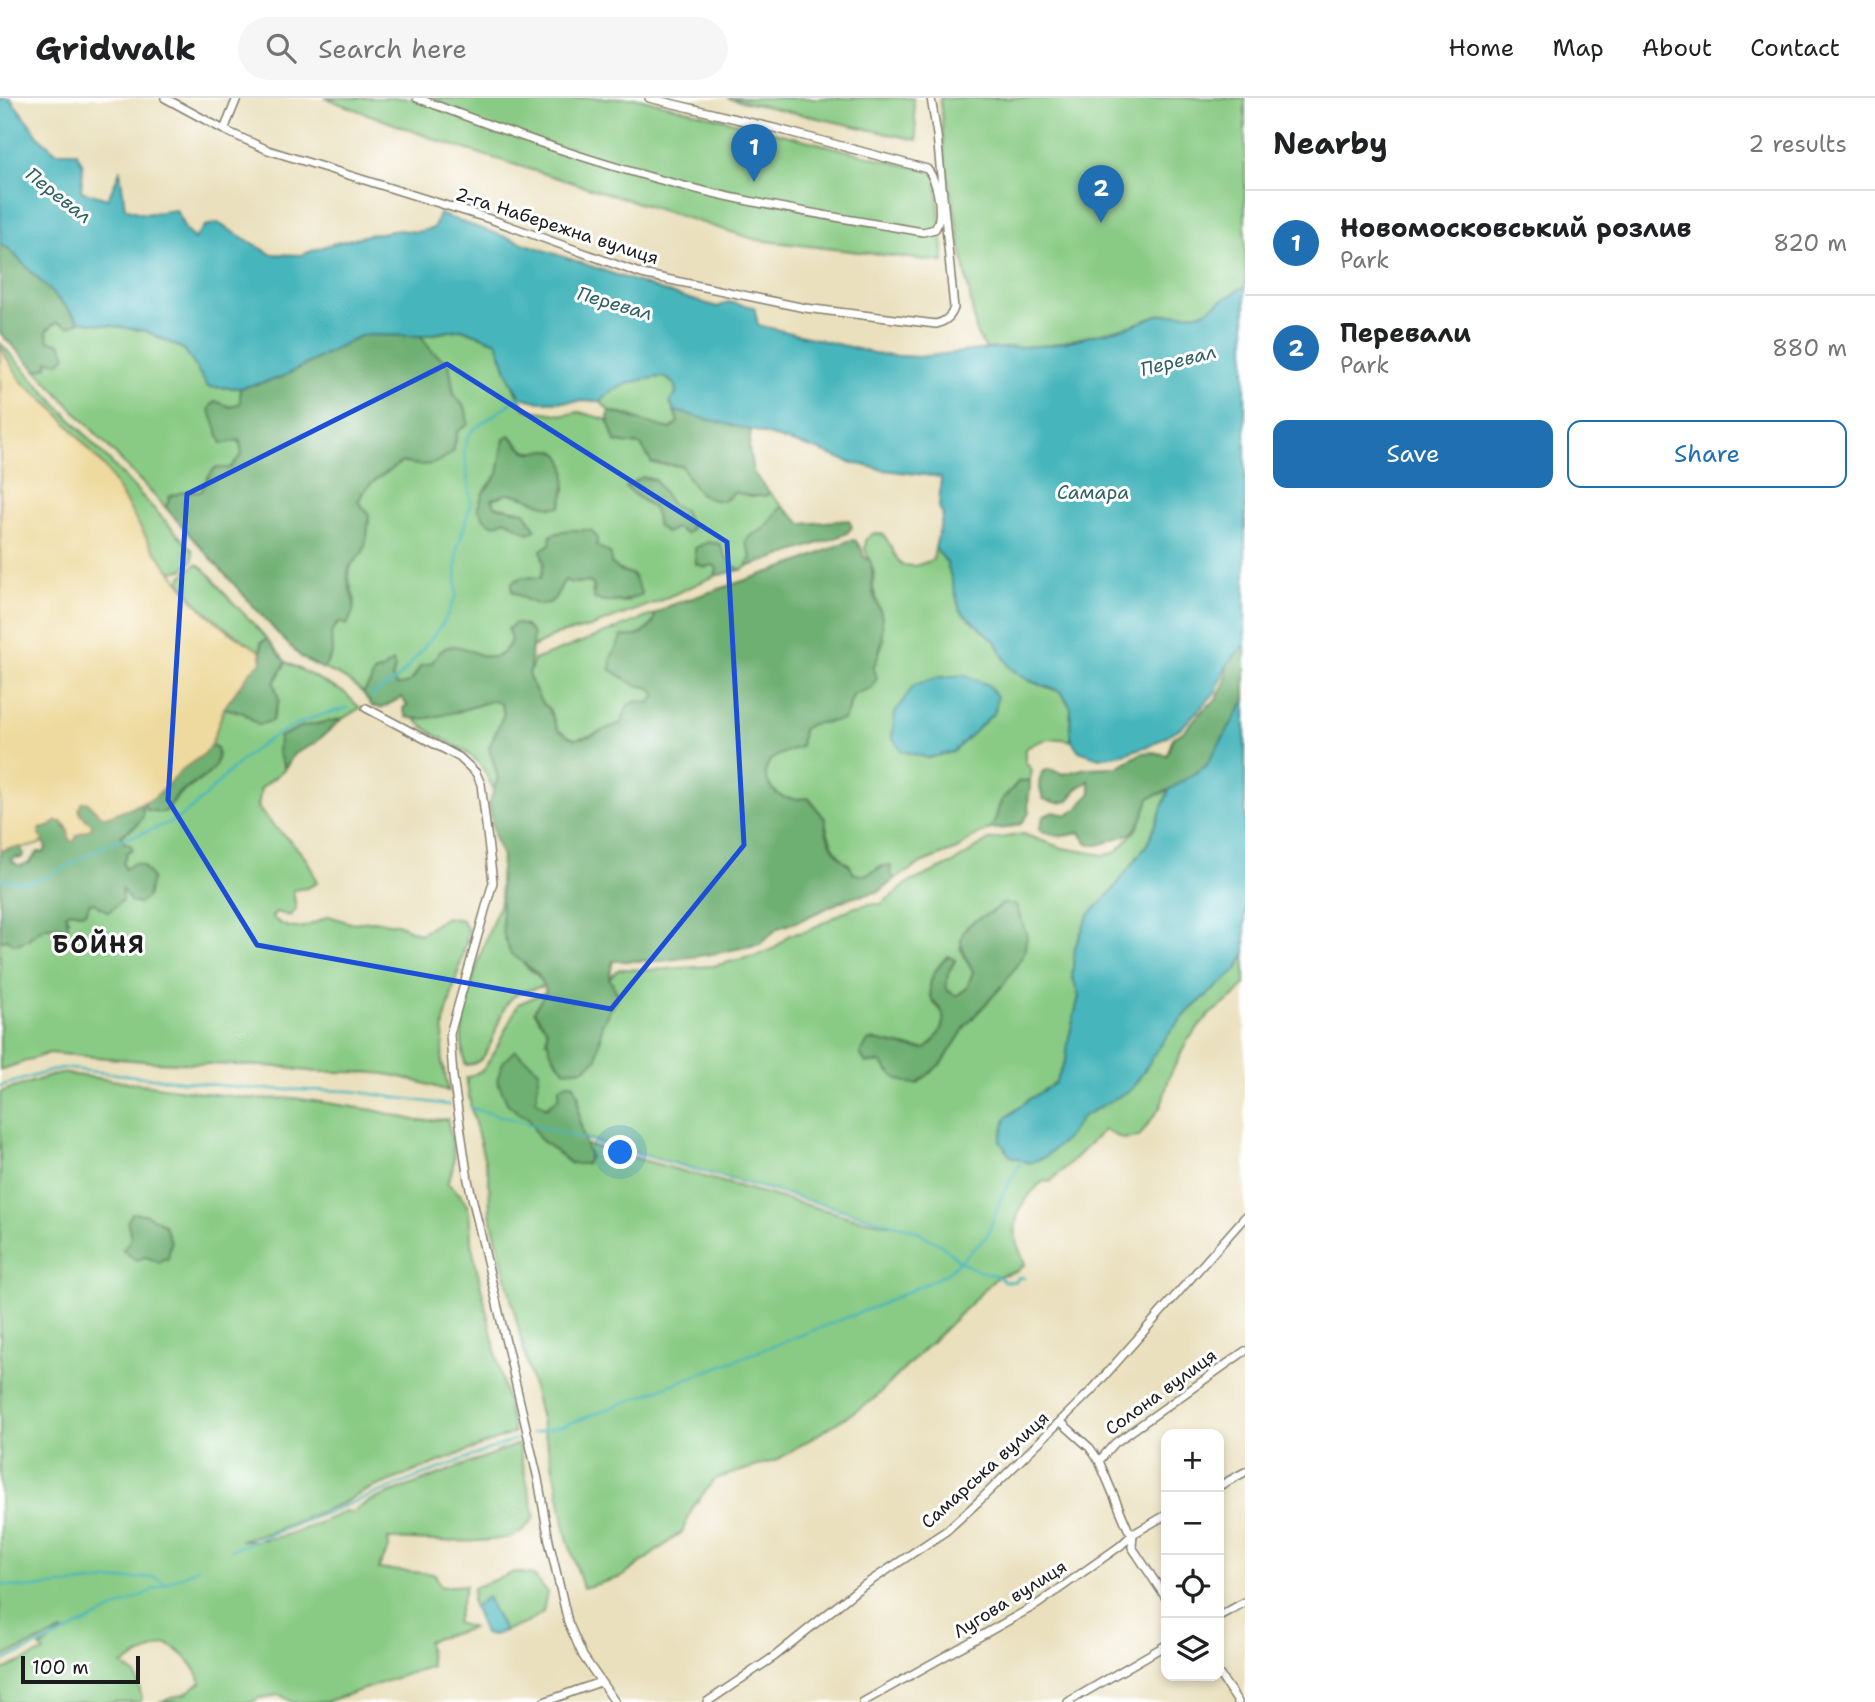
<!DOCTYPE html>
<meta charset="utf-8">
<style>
body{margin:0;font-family:"Shantell Sans",sans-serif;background:#f6f6f6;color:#202124}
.controls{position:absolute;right:21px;bottom:21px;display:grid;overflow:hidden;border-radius:14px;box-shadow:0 4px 10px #0003}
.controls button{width:63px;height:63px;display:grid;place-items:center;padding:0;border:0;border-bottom:2px solid #e0e0e0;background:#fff;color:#202124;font:35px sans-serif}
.scale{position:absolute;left:21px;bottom:18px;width:119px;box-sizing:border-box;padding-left:7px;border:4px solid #1c1c1c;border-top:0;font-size:19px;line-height:24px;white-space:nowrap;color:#1c1c1c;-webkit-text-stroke:5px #fff;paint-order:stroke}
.you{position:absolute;left:621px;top:1055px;width:24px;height:24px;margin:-18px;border:5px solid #fff;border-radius:50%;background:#1a73e8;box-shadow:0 0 0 10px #1a73e833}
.badge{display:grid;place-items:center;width:46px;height:46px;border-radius:50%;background:#1f6fb2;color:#fff;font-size:23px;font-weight:700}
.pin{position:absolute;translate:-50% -58px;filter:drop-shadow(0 2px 4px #0008)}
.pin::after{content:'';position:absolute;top:37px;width:24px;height:21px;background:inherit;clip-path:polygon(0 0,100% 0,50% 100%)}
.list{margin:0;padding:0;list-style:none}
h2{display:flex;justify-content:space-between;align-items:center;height:91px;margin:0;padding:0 28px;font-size:30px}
h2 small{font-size:23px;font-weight:400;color:#757577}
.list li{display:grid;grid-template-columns:46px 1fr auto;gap:21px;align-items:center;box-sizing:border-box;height:105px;padding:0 28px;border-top:2px solid #e0e0e0}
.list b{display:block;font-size:26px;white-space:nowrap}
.list p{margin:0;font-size:23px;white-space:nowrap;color:#757577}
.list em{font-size:23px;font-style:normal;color:#757577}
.actions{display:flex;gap:14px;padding:21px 28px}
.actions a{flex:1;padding:16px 0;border:2px solid #1f6fb2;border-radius:14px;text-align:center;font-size:24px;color:#1f6fb2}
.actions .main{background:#1f6fb2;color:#fff}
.icon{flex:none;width:38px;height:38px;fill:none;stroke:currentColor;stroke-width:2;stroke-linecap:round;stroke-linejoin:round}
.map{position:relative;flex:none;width:1245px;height:1604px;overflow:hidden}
header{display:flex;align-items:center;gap:42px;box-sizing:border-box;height:98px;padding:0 35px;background:#fff;border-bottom:2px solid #e0e0e0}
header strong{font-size:33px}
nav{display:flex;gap:38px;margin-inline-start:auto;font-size:24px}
.search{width:490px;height:63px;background:#f6f6f6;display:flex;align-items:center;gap:18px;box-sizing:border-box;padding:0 24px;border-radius:38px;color:#757577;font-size:26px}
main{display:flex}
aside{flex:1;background:#fff}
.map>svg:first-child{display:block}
</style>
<header>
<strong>Gridwalk</strong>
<div class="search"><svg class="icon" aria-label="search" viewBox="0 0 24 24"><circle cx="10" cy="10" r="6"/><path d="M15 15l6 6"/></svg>Search here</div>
<nav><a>Home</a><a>Map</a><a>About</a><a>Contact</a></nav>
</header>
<main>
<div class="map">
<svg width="1245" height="1604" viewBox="0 0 1245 1604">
<rect width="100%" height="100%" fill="#fff"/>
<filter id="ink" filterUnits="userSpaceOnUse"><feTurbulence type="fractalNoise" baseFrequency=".0143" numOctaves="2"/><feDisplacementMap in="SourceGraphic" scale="14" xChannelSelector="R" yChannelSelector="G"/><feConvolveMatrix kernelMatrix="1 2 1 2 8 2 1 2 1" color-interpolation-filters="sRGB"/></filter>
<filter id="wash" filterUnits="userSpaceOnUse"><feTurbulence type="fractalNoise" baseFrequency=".00686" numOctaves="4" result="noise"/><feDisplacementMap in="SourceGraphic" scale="28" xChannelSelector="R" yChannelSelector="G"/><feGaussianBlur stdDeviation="1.57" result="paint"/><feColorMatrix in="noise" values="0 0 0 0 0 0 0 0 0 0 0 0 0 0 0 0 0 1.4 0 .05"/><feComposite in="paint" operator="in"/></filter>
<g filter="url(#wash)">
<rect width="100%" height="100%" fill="#eae0bd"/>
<!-- green -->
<path fill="#89cb84" stroke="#527450" stroke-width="2" fill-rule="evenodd" d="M325,0H639L936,75L944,164L757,142L442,44Z
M727,0H913L917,42Z
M940,0H1245V188L1202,215L1157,217L1131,228L1052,247L987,251L977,237L945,62Z
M80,223L146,233L185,252L208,289L240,290V305L231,309L242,356L230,370L208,379L201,394L187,393L170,398L166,410L37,273L47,269V232L57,224L69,229Z
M462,231L497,244L510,281L525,311L564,317L579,314L608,322L615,344L641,347L652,365L682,368L688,380L724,403L734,394L750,398H766L769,394L782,408L764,431L746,445L751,458L747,469L741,472C729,466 724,458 720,446L695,450L696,466L706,469L713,467L718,469L715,478L657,504L587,530L559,536L531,550L511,543C501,564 489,561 470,553C451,559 421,564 412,584L404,588L396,587L392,580L395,570L388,566L382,572L374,575L370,585L363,595C350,583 340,576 323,571L332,556L331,535L355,503L348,478L353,462L362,455L368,432L369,416L358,404C366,383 385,378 401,364L417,367L453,354L457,334L466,311L454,296L449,266L432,253L421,238ZM511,338C524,354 528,358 548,352L552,410L537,403L509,395L492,401L495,408L505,411L517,429L506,422L479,410L483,395L498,376L505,341ZM655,382L672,407L657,415C648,404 636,401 626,389ZM550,446L597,448L611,456V465L619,472L633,477L628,504H602L592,495L594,488L590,484L571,485L565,482C560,488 558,497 553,502C540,514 523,499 512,493L523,479L541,480Z
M0,245L193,453V462L182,472L172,474L153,451L106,371L56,313L21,283L0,249Z
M665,279L675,287L676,296L670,304L678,324L671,331L649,326L630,317L609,313L600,303C617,286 641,280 665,279Z
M874,435L884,437C891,447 894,458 902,467L915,468L933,462L935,450L947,465L960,512L995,543L1010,570L1030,583L1061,594L1071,610L1070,633L1072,643C1054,638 1041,641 1025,651V664L1032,672L1030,682L1018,684L1003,700L998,710L997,722L990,731L972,740L959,750L923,764L895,781L890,776L891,768H880C874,773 869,778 860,778C845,777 824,735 826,722L809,700C801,701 788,702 781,698C769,691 759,674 771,662C779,655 791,653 801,648L803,631L811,626L828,624L849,613L850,603L854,595L872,590L873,571L884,542L881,533L882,520L873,490L874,474L865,451L866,441Z
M197,466C210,473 215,484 224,495C238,510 253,524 267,541L261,544L260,553C226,532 203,514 179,483L187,473Z
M655,516C655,528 644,535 634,540L635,587L651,590L657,598L649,605L629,607L621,625L590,638L574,641L558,632L549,611L541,605L528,579L534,562Z
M286,564L345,595L360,610L342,621L301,629L280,639L278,655L285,671L261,690L258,709C271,730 294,742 308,764C312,770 314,778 317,785L307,790L293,792L296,812L290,818L276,814L272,819C292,838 308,829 329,818L350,825L374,823L397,826L420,836L446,819L462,822L469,834L444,925L442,964L449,993C428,987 406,979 385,976C351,971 317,978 285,969L154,964L49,955L0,972V843L8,841L29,842C39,826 53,831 69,823L66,816L69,813L79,815L93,803L100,810L121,796L122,791L127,796L147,799L148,790L129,770L125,771L123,765L127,754L121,738L136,728L143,713L140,707L143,706L147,712L169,711C179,685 223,683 217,650L211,647L224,610L244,615L258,627L279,602L274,585Z
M494,602L501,606L504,616L489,650L498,679L495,694C490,685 486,673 479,665C461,646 434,641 416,622L443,615L458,614Z
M1169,692L1157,725L1245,806V886L1235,898L1210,916L1188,942L1170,977L1161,1008L1139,1039L1123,1041L1104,1032L1050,1084L1044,1083C1027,1096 1012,1117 1016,1140C1017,1148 1022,1158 1025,1166L1017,1173L998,1178L873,1302L777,1362L715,1381L693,1409L682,1434L622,1479L583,1490L566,1436L557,1386L490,1115L489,1079L471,1010L466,980L483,972L496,951L518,906L546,894L539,921L548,931L546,943L601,942L602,926L618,897L609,880L619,871L649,872L713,868L758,857L775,850L789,837L807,833L852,810L869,806H881L908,785L953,765L989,742L1023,736L1063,750L1104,757L1114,755L1123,747L1138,729L1149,700ZM1003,805L1005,885L967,926L943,964L889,975L881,964L866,965L860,956L869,942C889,943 906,951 926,951C935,943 945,930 943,917C942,910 936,909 933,903C924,885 936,870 948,858L955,863L948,875L946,891L956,898L968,890L973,873L960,850L972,824L993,815ZM538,972L536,1002L546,1010L559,999L579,996V1015L583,1040L904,1129L854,1120L584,1046L590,1058L539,1040L528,1020Z
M502,799C504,820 511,845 522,863C528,874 537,872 544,888C531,892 517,893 509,903C494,920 494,969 465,967C464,957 461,945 462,935C467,888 486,841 502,799Z
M60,975L222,997L256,1001L294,1000L373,1012L419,1023L447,1021C452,1045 459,1063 447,1085C472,1103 470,1115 471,1144L514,1335L367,1392L343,1405L271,1434L240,1442C278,1445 312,1428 346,1413L351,1415L368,1404L518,1346L535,1419C530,1424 525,1432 519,1435C494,1449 418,1442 388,1441L389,1450L378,1471L435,1476L441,1489L466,1487L456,1525L473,1530L427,1543L431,1568L326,1604H292L280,1597L259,1600L253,1604H159L184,1596L201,1584C195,1567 183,1554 167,1546L144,1555L122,1567L136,1577L142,1601L140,1604H0V1573L44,1554L40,1550L64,1533L0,1560V994Z
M515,1474L533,1477L547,1494L543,1514L527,1525L504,1533L487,1500L474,1509L472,1505L473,1490Z"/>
<!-- forest -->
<path fill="#6eaf72" stroke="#456647" stroke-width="2" d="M0,146L9,151L80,223L69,229L57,224L47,232L48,242L61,246L66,258L59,265L48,263L47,269L37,273L0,235Z
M362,237L421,238L432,253L449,266L454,296L466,311L468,326L457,334L453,354C434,369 425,369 401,364C385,378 366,383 358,404L369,416C368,427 368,446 362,455C357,463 348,464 348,478C348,502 362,499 347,527L338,524L331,535L332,556L323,571L302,560L281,539L166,410L170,398L187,393L201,394L208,379L215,370H230L242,356L240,342L222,346L209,311L215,303L231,309L240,305V290L280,280Z
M609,313C630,319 649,326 671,331L678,324L675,313L751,332L749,350L753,374L769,394L766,398H750L734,394L724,403C699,403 693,388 682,368L652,365L641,347L615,344L608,322Z
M510,338C515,343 520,351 526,353C535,357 539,352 548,352C573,353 566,394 560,409C544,412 523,394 509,396C504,396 497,400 492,401L495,408L525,414L536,432L528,435L506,422L494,427L485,422L478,410L483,395L498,376L504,341Z
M642,379L655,382L672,407L684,412L692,430L686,436L676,430L666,435L657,427C658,403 639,404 626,389Z
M782,408L802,426L849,422L852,429L847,435L835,440L747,469L751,458L746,444L750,438L764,431Z
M567,432H591L597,439V448L611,456V465L619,472L633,477L642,496C627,504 610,506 594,501V488L590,484L571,485L565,482C560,488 558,497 553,502C540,514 523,499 512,493V484L523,479L541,480L544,466L541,452L550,446L551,437Z
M855,442L861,450L864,459L870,462C874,474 871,483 873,495C875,501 877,505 879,510C886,526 881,555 873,570L877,580L872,590L854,596C849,605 849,613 843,622L811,626L803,631L801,648C791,653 779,655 771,662C759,674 769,691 781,698C788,702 800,701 808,700L826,722C823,737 837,760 850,767L853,775C869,782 875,768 891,767L890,776L895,781L880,793L846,801L799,823L778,830L760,846L712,856L661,863H613L609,880L618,897L602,926L597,961L584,971L565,973C553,959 546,950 547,931L534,913L546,894L538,876L510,855L503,834L500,782L502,759L495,741L489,706L498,679L489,650L504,616L501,606L494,602C472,608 427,626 406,619L403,610L407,607L402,599L382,610L372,608L363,595L370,585L374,575L382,572L393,564L395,570L392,580L396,587C411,588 414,579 420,568L431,565C435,561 438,555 442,552C465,535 492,583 511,543L508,531L515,525L526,528L533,536L529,579L541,604L549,611L558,632L574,641L590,638L621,625L628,607L638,603L649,605L656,598L651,590L635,587L610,571L611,560L622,538C638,540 653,534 655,516L669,508L802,463L848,443Z
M708,444L720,446C724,458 729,466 741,472L715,478L717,470L713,467L706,469L696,466L695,450Z
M267,541L286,564L274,585L279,602L272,623L258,627L244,615L224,610L250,574L262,564L261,544Z
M1245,547V603L1206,668L1169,692L1149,700C1146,710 1143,722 1136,730C1130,738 1126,737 1117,740C1103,745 1090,756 1080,734C1064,740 1055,739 1039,732L1044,718L1053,714L1068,717L1078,710L1091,695L1089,683L1078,690L1069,703L1058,705L1043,701L1039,685L1042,674L1049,671L1064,676L1086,670L1117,669L1142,655L1153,654L1167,657L1173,640L1184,633L1203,612L1216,602L1226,582L1227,566Z
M342,621L314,646L294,656L285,671L278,655L279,639L301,629Z
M211,647L217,650C222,679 193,682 177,697C171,702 172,712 163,714C159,715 153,712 147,712L143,706C158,698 168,684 181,672C191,663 202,658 211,647Z
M1030,682C1031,696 1026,700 1029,715L1021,726L1007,730L990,731C999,720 995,713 1002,703C1006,696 1013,691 1018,684Z
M82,704H87C105,725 119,713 140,707C151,723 130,729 121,738L123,744L130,746L133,751L127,754L123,765L125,771L134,765L142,767L152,780L147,799L138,806L130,803L122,791V803L108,814L93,804L89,806L87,813L83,815L69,813L66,816L68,829L65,832L60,827C32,828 35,845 13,846L8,841L0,843V753L19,748L24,756L21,760L17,759L11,762L19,768L29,765L38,754H45L46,749L39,737L40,731L51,728L56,723L62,724L69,735L77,737L92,726L81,717L79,710Z
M1003,805L1016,807L1027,838L1024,856L1005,885L967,926L943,964L917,986C900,985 891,978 881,964L866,965L860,956L869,942C889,943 906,951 926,951C935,943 945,930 943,917C942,910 936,909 933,903C924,885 936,870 948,858L955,862L948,875L946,891L956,898L967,890L973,873C964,856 951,838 974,823C986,815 992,817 1003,805Z
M515,952L539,972L536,1002L546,1010L559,999V990L567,985H573C581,999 577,1004 579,1019C581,1032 584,1045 590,1058L586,1066H571L539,1040L528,1020L518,1015L507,1005L497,982L503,964Z
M132,1115L145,1116L164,1126L171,1144L168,1161H163L160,1165L146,1159L136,1162L122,1152C133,1142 132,1137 127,1124Z"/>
<!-- sand -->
<path fill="#eeda9e" stroke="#857b5d" stroke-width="2" d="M0,249L21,283L56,313L106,371L153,451L198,508L229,534L260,553L262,564L250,574L224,610L211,647L204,656L183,671L154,700L106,719L99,716L87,704H82L79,710L81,717L92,726L91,731L77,737L74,744L70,743L67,729L62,724L56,723L51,728L40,731L39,737L44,743C31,753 15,746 0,753Z"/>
<!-- water -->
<path fill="#46b6bc" stroke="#31696c" stroke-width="2" d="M0,0H10L41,41L56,54H76L83,67L81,93L108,101L120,73L125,110L144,116L176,112L185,131L194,141L205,128L218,125L271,156L301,157L328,147L367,137L399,132L417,134L434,130L439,116L666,194L718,209L728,204L754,209L758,227L882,257L919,259L987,251L1052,247L1131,228L1157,217L1202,215L1245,188V547L1227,566L1216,594L1182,629L1151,647L1123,656L1099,660L1079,653L1072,643L1070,633L1071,610L1062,594L1030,583L1010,570L995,543L960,512L947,465L935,450L943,417L939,409L941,379L884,372L849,364L815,351L751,332L675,313L670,304L676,296L675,287L665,279C641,280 617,287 600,303L540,304L521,299L510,281L497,244L462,231L421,238L362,237L280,280L240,290L208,289L185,252L146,233L80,223L9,151L0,146Z
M965,577L988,587L997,599L995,614L953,654L928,660L902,653L892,639L895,614L914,587L940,579Z
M1245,603V856L1237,872L1190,912L1168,936L1132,991L1082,1019L1067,1040L1045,1059L1029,1065L1010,1058L1000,1043L1006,1020L1028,1002L1055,985L1066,961L1069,939L1079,898L1072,878L1075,849L1088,818L1111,794L1148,745L1169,692L1206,668Z
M487,1499L504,1533L491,1538L484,1536L474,1509Z"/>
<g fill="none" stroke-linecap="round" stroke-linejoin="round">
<!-- stream -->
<path stroke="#46b6bc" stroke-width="2.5" d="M371,598L397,581L405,573L444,524L456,498L457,452L471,405L464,352L468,338L474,331L521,298
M0,781C9,782 18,784 26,784C47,783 80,760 98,751C124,738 153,735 178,720C200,707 214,688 232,671C269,636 300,621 348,610
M0,988L61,970L255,991L351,993L449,1007
M471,1010L915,1132L941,1147L961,1164L981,1174L998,1178L1004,1183L1016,1184L1019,1179L1024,1180
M532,1335L566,1327L877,1208L946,1176L987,1138L1001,1100L1022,1061
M231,1452L516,1341
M0,1486L24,1490L154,1479L166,1485
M0,1564L57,1539L198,1470"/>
</g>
</g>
<g filter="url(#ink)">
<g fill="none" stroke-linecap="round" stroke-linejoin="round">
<!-- street casing -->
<g stroke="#837e6c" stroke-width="10">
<path id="street" d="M165,0L224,32L268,52L493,122L642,176L805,210L936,226C945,224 951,219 954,210L937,37L931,0
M417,0C525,41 636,80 749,103C807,115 865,124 923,134L935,131C944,118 938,83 927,71L778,31L649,0
M224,32L237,0
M366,610L459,659L476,675L481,686L493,784L450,936L453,979L468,1082L538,1381L549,1443L568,1524L583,1558L615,1604
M1061,1324L1090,1350L1099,1363L1128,1431L1133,1436L1132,1449L1166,1500
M1099,1363L1115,1345L1245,1253
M1219,1388L1245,1374
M1219,1518L1245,1504
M1219,1576L1238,1604
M544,1604L600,1584
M707,1604L775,1558L857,1492L946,1433L978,1404L1092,1292L1245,1119
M863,1604L1038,1506L1120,1448L1133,1436L1166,1417
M1068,1604L1166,1547"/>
</g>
<!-- street -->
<use href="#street" stroke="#fff" stroke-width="7"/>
</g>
</g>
<!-- marked area -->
<path fill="none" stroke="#1d4ed8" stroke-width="5" stroke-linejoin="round" d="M447,266L727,444L744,747L611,911L257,847L168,702L187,396Z"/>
<g text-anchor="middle" stroke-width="6" stroke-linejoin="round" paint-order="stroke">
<!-- street labels -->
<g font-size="18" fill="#1c1c1c" stroke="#fff">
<text transform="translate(557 128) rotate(18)" y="6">2-га Набережна вулиця</text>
<text transform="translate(1161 1294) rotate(-36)" y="6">Солона вулиця</text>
<text transform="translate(985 1372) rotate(-42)" y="6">Самарська вулиця</text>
<text transform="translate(1010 1501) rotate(-32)" y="6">Лугова вулиця</text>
</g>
<!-- water labels -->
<g font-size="19" font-style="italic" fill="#2f6164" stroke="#fff">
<text transform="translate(59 97) rotate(38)" y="7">Перевал</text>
<text transform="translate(615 205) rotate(16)" y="7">Перевал</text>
<text transform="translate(1178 262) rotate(-14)" y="7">Перевал</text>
<text x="1093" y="401">Самара</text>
</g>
<!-- district labels -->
<g font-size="24" font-weight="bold" letter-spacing="2" fill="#1c1c1c" stroke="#fff">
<text x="99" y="855">БОЙНЯ</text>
</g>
</g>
</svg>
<div class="controls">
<button>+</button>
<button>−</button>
<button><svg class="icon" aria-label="locate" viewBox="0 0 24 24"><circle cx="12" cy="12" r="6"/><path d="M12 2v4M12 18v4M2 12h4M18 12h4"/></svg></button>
<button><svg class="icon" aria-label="layers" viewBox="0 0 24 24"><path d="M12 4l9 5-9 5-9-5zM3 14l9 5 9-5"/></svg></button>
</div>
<div class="scale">100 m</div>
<div class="you"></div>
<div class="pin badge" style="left:754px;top:84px">1</div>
<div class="pin badge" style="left:1101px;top:125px">2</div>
</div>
<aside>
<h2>Nearby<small>2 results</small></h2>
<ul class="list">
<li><span class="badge">1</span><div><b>Новомосковський розлив</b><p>Park</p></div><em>820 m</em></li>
<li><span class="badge">2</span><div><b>Перевали</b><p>Park</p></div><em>880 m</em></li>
</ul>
<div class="actions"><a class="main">Save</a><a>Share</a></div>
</aside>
</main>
